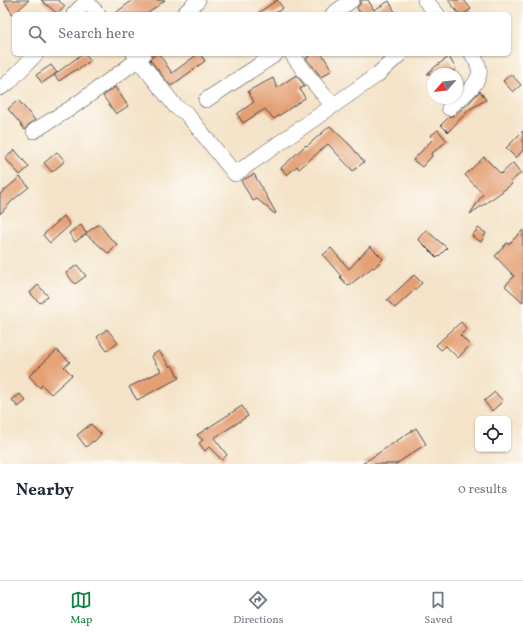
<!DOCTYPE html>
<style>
body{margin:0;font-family:Vollkorn,serif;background:#f6f6f7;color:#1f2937}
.controls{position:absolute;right:12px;bottom:12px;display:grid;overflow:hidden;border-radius:6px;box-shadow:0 1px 3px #0004}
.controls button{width:36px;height:36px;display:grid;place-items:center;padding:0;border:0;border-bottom:1px solid #e0e1e3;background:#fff;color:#1f2937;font:20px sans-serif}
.compass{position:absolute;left:427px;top:68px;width:36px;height:36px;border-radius:50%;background:#fff;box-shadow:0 1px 3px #0004;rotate:243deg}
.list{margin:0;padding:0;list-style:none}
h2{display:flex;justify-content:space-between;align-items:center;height:52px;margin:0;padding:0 16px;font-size:17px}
h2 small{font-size:13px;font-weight:400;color:#747a83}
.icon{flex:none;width:22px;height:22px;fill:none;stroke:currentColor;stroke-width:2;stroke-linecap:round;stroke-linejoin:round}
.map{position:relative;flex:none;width:523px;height:464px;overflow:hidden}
.search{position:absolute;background:#fff;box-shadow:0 1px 3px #0004;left:12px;right:12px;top:12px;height:44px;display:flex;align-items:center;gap:10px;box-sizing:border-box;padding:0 14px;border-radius:6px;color:#747a83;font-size:15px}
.sheet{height:116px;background:#fff}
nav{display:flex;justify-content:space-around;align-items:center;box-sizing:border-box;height:56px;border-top:1px solid #e0e1e3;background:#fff;font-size:11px;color:#747a83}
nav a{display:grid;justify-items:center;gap:2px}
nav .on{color:#0b8043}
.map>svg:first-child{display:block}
</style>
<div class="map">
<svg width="523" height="464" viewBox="0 0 523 464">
<rect width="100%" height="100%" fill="#fdfcf7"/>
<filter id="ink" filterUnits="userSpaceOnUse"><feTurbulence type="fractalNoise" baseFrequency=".025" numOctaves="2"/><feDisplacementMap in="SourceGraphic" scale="8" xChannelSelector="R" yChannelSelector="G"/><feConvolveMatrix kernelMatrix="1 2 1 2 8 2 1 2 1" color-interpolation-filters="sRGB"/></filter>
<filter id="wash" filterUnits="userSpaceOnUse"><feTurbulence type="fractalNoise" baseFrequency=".012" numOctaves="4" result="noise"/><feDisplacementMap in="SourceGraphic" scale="16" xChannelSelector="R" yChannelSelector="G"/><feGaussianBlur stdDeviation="0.9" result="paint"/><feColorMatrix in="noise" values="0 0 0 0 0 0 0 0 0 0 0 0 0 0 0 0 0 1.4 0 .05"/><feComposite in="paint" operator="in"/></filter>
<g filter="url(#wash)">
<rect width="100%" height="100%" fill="#f4e3c8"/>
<g id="blocks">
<!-- building -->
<path fill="#e49f73" d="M4,0H29L13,15Z
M41,0H58L65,6L58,14Z
M133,0H165L147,14H114Z
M277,0L283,8L274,14H257Z
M361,0H368L374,10L389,1L396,14H361L357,8L360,4Z
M448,0H464L471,9L464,14H459Z
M82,54H85L90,61L78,70L77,69L59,81L54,75Z
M156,54H159L172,73L198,54H200L205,61L171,86L150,60L153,56Z
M313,54H322L332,70L321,77L306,58Z
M449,57L456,69L449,74H427L436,66Z
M51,65L57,73L42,83L36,75Z
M511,74L521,85L513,92L503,81Z
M296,75L305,86L300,89L305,98L274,119L265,109L243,123L237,114L254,102L248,91L273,78L277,88Z
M115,87L128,106L116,114L103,96Z
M480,91L486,100L470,109L448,132L441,125L449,117L455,115L468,104Z
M18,100L35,120L29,124L25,130L19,122L8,109Z
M330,126L351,146L364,162L353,171L328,144L299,169L297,166L287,175L281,168L306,145L307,146Z
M438,130L447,141L431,154L432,156L422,167L413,160L433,139L430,136Z
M523,131V150L516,158L506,148Z
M15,150L29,167L20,175L5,158Z
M57,152L65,161L52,172L44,163Z
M484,157L501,174L513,163L521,173L510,182L512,184L496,196L470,214L483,194L465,175Z
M254,174L276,213L275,214L257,199L253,201L241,181Z
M20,177L29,187L13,200L0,214V194Z
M64,216L70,225L50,243L43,235Z
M99,224L110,238L117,244L109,254L86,234L75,242L69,233L81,225L86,233Z
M478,228L486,233L481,242L472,236Z
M426,230L447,248L437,258L418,239Z
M523,230V302L505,286L514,276L495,256L507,243L509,244Z
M370,246L383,259L374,268L373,267L348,286L340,277L341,276L323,255L331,248L349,269Z
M77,265L86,276L75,284L66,273Z
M414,275L422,283L395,308L387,300Z
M38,285L48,296L40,303L30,293Z
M461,322L467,329L460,335L470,345L458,358L446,346L441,350L436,345Z
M107,329L118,343L107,351L97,337Z
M57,350L70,362L64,367L72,375L51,394L42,385L40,388L29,376Z
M159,351L170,367L172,365L179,378L137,400L129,387L161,371L151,356Z
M495,392L503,401L492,411L484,401Z
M20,394L26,401L18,407L12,400Z
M242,406L248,416L214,438L227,455L222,460L209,447L205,451L199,443L203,440L197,435Z
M91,424L101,434L94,442L93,441L86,447L77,435Z
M416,428L426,444L396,464H362Z"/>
</g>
</g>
<g filter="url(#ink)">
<use href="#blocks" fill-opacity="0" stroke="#494743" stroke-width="1"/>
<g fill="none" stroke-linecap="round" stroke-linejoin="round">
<!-- minor casing -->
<g stroke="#494743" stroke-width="16">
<path id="minor" d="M85,0L98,14
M425,0L437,14
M74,14L88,0
M184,14L198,0
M333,14L352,0
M134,54L176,107L186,113L235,174L377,75L400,54
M292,54L305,72L332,105
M0,88L8,83L36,54
M206,100L276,54
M449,108C459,99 475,88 479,75C481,68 476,60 472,54
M34,131L71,108L139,59L144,54"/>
</g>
<!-- minor -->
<use href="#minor" stroke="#fff" stroke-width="15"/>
</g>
</g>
</svg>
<div class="controls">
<button><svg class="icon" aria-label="locate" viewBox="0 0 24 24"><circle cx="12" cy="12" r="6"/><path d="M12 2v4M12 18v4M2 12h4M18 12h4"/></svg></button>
</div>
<svg class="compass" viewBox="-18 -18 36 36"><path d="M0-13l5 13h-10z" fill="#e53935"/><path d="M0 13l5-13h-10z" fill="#747a83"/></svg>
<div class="search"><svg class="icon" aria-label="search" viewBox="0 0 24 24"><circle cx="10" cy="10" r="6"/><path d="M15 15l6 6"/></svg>Search here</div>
</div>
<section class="sheet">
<h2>Nearby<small>0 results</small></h2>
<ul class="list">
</ul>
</section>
<nav>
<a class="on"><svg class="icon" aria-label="map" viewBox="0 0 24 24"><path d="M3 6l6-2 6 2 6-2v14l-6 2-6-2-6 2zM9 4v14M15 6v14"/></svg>Map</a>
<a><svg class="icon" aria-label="directions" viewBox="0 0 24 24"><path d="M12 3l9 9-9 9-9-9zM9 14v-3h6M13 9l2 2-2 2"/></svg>Directions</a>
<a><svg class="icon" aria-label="saved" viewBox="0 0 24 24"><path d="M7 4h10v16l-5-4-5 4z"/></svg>Saved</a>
</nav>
